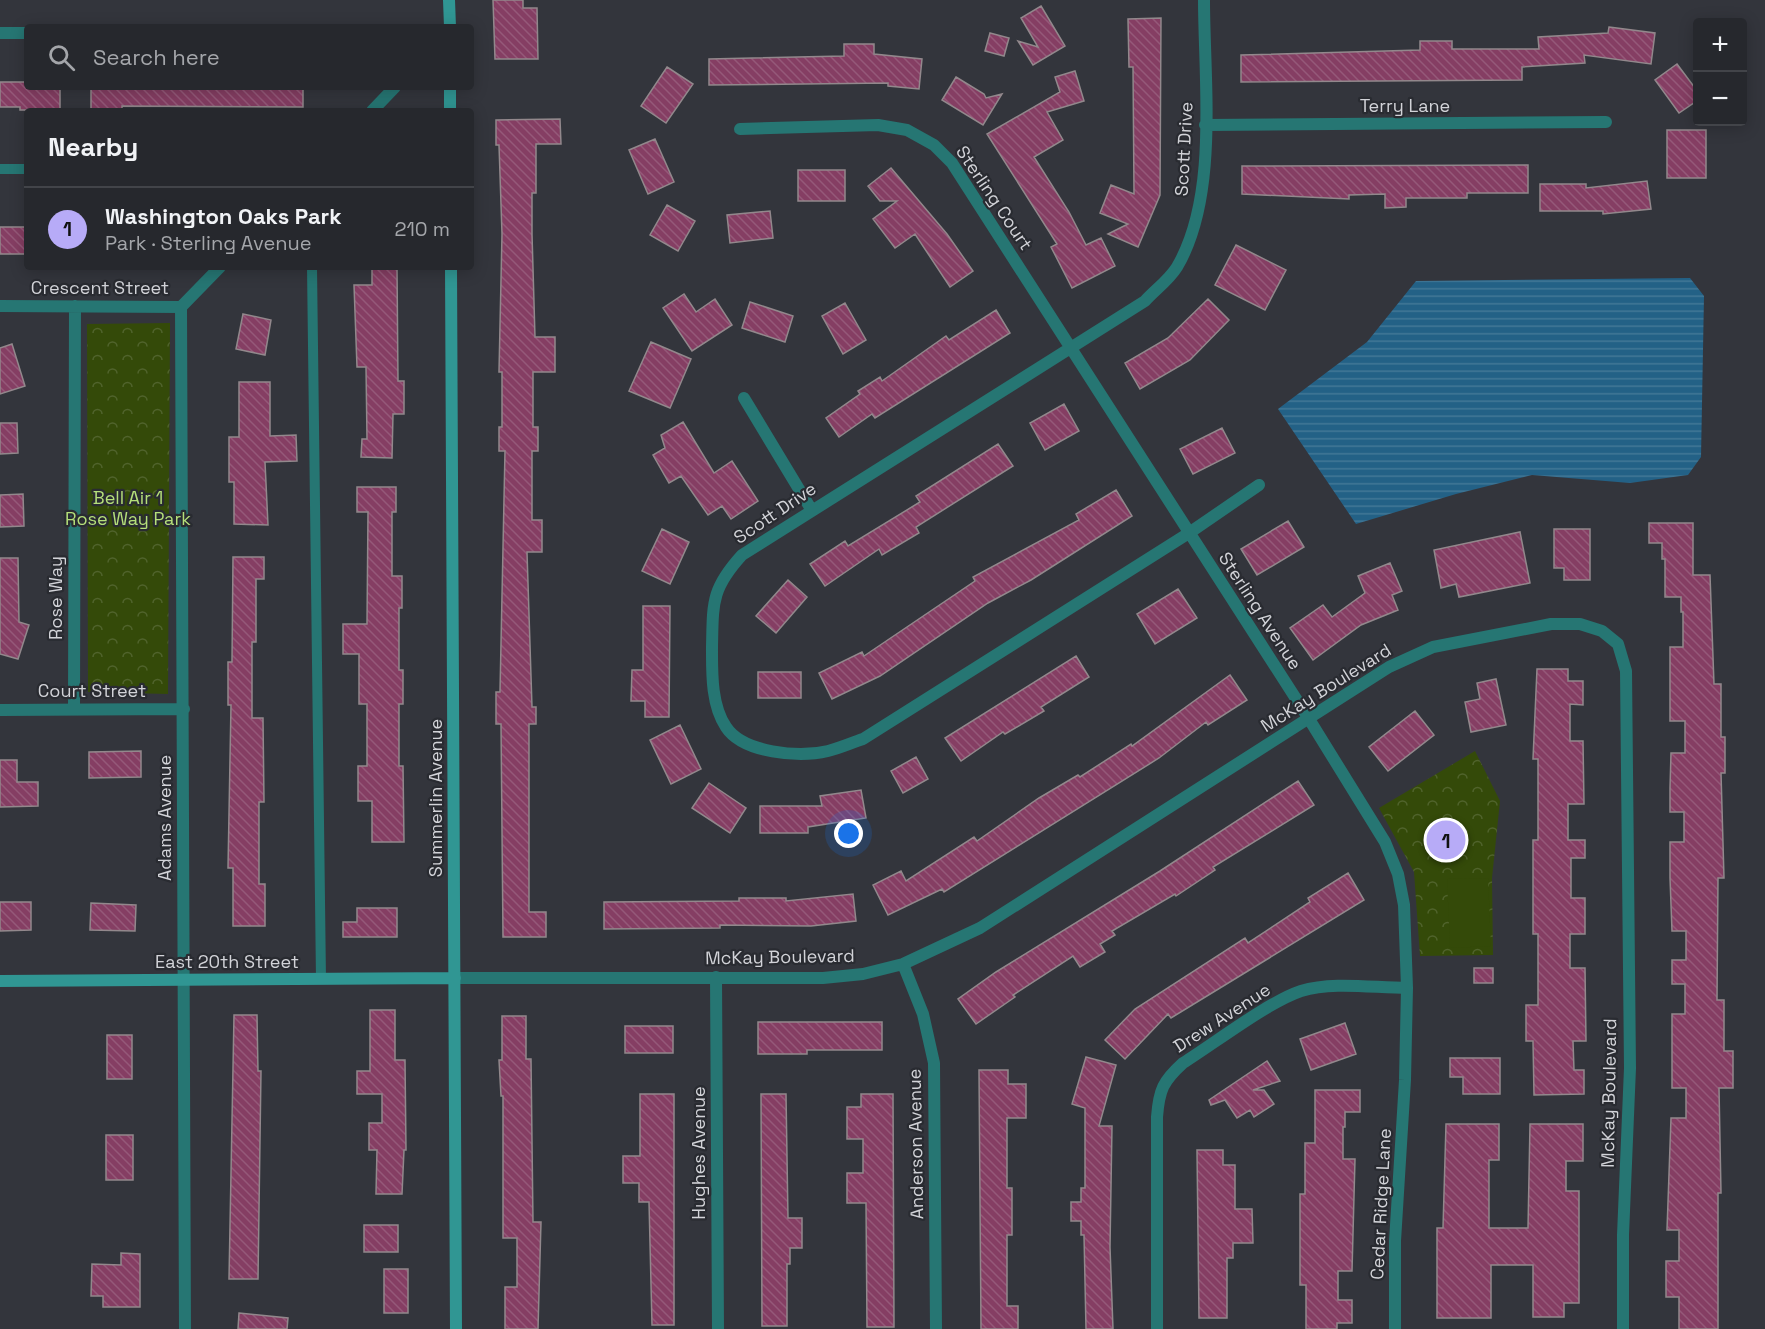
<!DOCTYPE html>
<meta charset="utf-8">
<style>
body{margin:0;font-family:"Space Grotesk",sans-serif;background:#2e3035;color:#f1f3f6}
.controls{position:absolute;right:18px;top:18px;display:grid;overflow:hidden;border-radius:6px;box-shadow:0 3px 15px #0003}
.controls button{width:54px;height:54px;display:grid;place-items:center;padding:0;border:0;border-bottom:2px solid #424449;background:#26282d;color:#f1f3f6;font:30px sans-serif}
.you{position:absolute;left:849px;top:834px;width:21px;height:21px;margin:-15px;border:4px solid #fff;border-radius:50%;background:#1a73e8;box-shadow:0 0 0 9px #1a73e833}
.badge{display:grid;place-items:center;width:39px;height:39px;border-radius:50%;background:#b7abf7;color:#111;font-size:20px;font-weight:700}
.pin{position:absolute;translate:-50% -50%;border:3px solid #fff;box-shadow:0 2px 6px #0006}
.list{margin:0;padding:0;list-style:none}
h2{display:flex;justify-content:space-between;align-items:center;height:78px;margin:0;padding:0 24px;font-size:26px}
h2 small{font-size:20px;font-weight:400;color:#a4a6aa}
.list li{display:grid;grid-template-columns:39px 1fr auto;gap:18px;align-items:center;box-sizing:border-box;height:84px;padding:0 24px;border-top:2px solid #424449}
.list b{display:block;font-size:22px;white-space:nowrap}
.list p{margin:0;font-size:20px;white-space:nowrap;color:#a4a6aa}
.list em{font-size:20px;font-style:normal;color:#a4a6aa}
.icon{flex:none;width:33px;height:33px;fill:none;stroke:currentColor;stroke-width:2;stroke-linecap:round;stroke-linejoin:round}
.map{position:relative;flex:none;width:1765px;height:1329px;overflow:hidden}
.search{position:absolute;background:#26282d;box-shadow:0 3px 15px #0003;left:24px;top:24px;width:450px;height:66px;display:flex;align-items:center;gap:15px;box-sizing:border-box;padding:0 21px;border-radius:6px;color:#a4a6aa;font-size:22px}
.panel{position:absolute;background:#26282d;box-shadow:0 3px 15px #0003;left:24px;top:108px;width:450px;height:162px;border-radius:6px}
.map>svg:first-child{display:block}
</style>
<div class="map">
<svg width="1765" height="1329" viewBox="0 0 1765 1329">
<defs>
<pattern id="park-crowns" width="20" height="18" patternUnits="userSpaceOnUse" patternTransform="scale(1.5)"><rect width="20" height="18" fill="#344a09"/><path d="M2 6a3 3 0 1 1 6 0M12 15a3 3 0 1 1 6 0" fill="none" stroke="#50632c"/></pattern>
<pattern id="water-rules" width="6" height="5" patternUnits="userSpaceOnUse" patternTransform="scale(1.5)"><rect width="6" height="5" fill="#236186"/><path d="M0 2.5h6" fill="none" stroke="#427796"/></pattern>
<pattern id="building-back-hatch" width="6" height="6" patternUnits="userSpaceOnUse" patternTransform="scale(1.5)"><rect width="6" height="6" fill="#853e63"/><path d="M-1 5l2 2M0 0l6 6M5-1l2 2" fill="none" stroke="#955979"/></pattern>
</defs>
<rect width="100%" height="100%" fill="#33353c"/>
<!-- park -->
<path fill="url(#park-crowns)" d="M170,323L168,694L88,692L87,324Z
M1475,751L1500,801L1492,878L1493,955L1420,956L1414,872L1379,808Z"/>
<!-- garden -->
<path fill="#344a09" d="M1488,878L1491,946L1450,948L1447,879Z"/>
<!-- water -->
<path fill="url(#water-rules)" d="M1690,278L1704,296L1701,457L1688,475L1630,483L1532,475L1456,494L1356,524L1278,409L1367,342L1416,281Z"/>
<!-- building -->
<path fill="url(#building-back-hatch)" stroke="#92888c" stroke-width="1.5" d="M493,0H523V8H537L538,59H495Z
M1041,6L1065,46L1033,65L1018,41L1038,47L1021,18Z
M1161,18L1160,195L1138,247L1108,234L1128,224L1100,213L1111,185L1134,194L1133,67H1129L1128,19Z
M1609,27L1655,33L1651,64L1584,55L1585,63L1522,67V80L1241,82V55L1420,50V41H1452V49H1539L1538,37L1608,33Z
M990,33L1009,38L1004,56L985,51Z
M844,44H874V54L922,59L919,89L888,86V83L709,85V59L844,56Z
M1677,64L1698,92V100L1679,113L1655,80Z
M667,67L693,84L666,123L641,106Z
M1075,71L1084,101L1047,112L1063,140L1034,157L1069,212L1086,245L1101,238L1115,266L1072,288L1051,247L1057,244L987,134L1060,92L1055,77Z
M956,77L984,94L986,98L1002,94L983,125L942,100Z
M0,82H27V87H60V110H20V107H0Z
M91,87H303V107L122,106V111H91Z
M560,119L561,144H536V193H532V234L535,337H555V372H533V427H538V451H532V520H542V552H527L532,707H536V724H529V912H546V937H503L501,724H496V692H500L505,451H499V427H502V372H499L502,234L499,145H496V120Z
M1667,130H1706V178H1667Z
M655,139L674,182L648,194L629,150Z
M1528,165V193H1467V198H1406V207L1385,208V194L1349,195V199L1242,194V166Z
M891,168L947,234L973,271L950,287L915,234L895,248L873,219L897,201H880L868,186Z
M798,170H845V201H798Z
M1647,181L1651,209L1603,214V211H1540V184H1586V188Z
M667,205L695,221L678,251L650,235Z
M770,211L773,238L730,243L727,215Z
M0,227H27V254H0Z
M1236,245L1286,270L1265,310L1215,285Z
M372,267H397L398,381H404V414H393L392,458L361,457L362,439H367L366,367H357L354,285H372Z
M684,294L696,312L715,299L732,325L692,351L663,308Z
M1208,299L1229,320L1190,360L1140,389L1125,363L1168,338Z
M750,302L793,316L785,342L742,328Z
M845,303L866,340L843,354L822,316Z
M996,310L1010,333L875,418L872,414L839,437L826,418L860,394L858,391L880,377L882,381L946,336L949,340Z
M243,314L271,320L265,355L236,349Z
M651,342L691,359L670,408L629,391Z
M12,344L25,386L0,394V348Z
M239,382H270V436L296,435L297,461L265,462L268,525L234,524V482H229V437H239Z
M1064,404L1079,431L1045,450L1030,423Z
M683,422L714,473L732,461L758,501L731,519L722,506L708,515L681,476L669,483L653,455L665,448L661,435Z
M0,423H17L18,453L0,454Z
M1222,428L1235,453L1193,474L1180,449Z
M998,444L1013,466L916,527L919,533L882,555L879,549L825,586L810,564L845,541L848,546L920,502L916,496Z
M357,487H396V512H392V576H402V608H399V670H403V704H399V766H403L404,842H372V801H358V766H367V704H359V654H343V624H367L368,512H357Z
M1116,490L1132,516L1031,580L988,603L880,676L832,699L819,673L862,652L864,656L975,581L973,577L1079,520L1076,514Z
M23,494L24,526L0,527V495Z
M1288,521L1304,547L1257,575L1241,549Z
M1649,523H1693V575H1710L1714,684H1721V737H1725V773H1721L1724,878H1718L1717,1000H1724V1051H1733V1088H1719L1721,1193H1718V1329H1679V1297H1666V1261H1679V1230H1667L1671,1118H1686V1088H1672V1014H1685V984H1672V960H1686V931H1672L1670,878V842H1684V812H1670V788L1671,753H1685V721H1670V647H1683V612H1681V597H1665V559H1662V543H1649Z
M662,529L689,542L670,584L642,571Z
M1554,529H1590V580H1564V568H1554Z
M1520,532L1530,583L1459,597L1456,584L1441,588L1434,550Z
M233,557H264V579H256V642H252V718H263L264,802H259V884H265V926H233V868H228L231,705H228V662H232Z
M0,558H18L19,622L29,625L18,659L0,654Z
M1390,563L1402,591L1392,595L1398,610L1361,625L1313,660L1290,628L1323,605L1332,617L1365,593L1358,576Z
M788,580L807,597L776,633L756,616Z
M1178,589L1197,618L1155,644L1137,614Z
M643,606H670L669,717H645V701H631L632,670H643Z
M1076,656L1089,677L1041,707L1044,711L1005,734L1003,732L961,761L945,738Z
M1537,669H1568V681H1583V705L1570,704V741H1583L1584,804H1568V840H1585V858H1571V898H1585V934H1570V968H1585L1586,1041H1573L1574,1070H1584V1094L1534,1095L1533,1041H1526V1005H1538V934H1533V840H1538V759H1533Z
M758,672H801V698H758Z
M1230,675L1247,700L1208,725L1206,722L1159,758L944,892L942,889L888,915L873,885L901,871L906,881L974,837L977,841L1039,798L1078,775L1080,777L1131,744L1132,746Z
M1496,679L1506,725L1471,732L1465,702L1480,699L1477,683Z
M1415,711L1434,735L1388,771L1369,747Z
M680,725L701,769L671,784L650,740Z
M141,751V777L89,778V752Z
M916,757L928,779L903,793L891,771Z
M0,760H17V782H38V806L0,807Z
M1298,781L1314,805L1213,867L1215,870L1176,896L1175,894L1112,931L1115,935L1100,944L1105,952L1080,967L1073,956L1013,995L1015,997L976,1024L958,999L996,972L1160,871Z
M709,783L746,808L730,833L692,808Z
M861,790L866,818L808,827V833H760V806H822L820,796Z
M1348,873L1364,900L1171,1018L1168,1014L1125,1059L1105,1040L1135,1009L1245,938L1248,943L1310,902L1308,898Z
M853,894L856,921L811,926L720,925V928L604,929V902L739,901V898H786V901Z
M0,902H31V930L0,931Z
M91,903L136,905L135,931L90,930Z
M357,908H397V937H343V922H357Z
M1474,968H1493V983H1474Z
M370,1010H395V1060H405L406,1150H404L402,1194H376L377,1150H369V1123H382V1094H357V1071H370Z
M234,1015H257L258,1071H261L258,1279H229Z
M502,1016H526V1059H531L533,1222H541L538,1329H505V1287H517V1238H503V1096H501L499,1060H502Z
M758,1022H882V1050H807V1054H758Z
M1345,1023L1356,1054L1311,1070L1300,1039Z
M625,1026H673V1053H625Z
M107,1035H132V1079H107Z
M1086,1057L1116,1065L1099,1126H1112L1110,1247L1113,1329H1086L1084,1235H1081V1221H1071V1202H1081V1188H1085V1108L1072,1104Z
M1450,1058H1500V1094H1463V1077H1450Z
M1267,1061L1280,1081L1253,1090H1264L1274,1104L1254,1117L1250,1110L1237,1118L1225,1100L1211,1105L1209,1100Z
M979,1070H1008V1084H1026V1118H1007V1188H1012V1235H1007V1306H1018V1329H981Z
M1315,1090H1360V1112H1345V1127H1343V1159H1355L1352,1271H1338V1300H1352V1323H1337V1329H1306V1285H1300V1194H1305V1143H1315Z
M640,1094H674V1325H652L649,1202H639V1183H623V1156H640Z
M761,1094H786L788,1218H802V1248H790V1264H787V1326H762Z
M861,1094H893L894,1327H867L866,1203H847V1173H863V1139H847V1107H861Z
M1446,1124H1499V1160H1489V1228H1528L1530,1124H1583V1161H1566V1191H1579V1303H1564V1317H1533V1265H1491V1318H1437V1228H1443Z
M106,1135H133V1180H106Z
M1197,1150H1223V1165H1235V1209H1252L1253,1243H1233V1258H1227V1318H1199Z
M364,1225H398V1252H364Z
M121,1253L140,1254V1307H103V1296H91L92,1264L121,1265Z
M384,1269H408V1313H384Z
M239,1313L288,1318L287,1329H238Z"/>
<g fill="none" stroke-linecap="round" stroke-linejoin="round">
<!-- lane -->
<path stroke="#267673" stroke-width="10" d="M0,169H27
M312,267L321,979"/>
<!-- street -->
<path stroke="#267673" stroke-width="12" d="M1204,0C1204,81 1219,196 1177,267C1169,280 1155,290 1145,301L742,555C711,589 713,603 712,647C712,672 711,705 726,727C743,753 799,758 828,751C840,748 851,743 863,739L1189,533L1259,485
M0,33H27
M372,111L395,87
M1205,125L1606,122
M740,129L878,125L907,130L934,145L952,163L1309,719L1385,842L1398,874L1404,905L1407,988L1405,1080L1395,1241V1329
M0,306L181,307L220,267
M181,307L185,1329
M744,398L811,509
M74,709L75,306
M0,710L184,709
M903,964L923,1014L934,1063L936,1329
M716,977L718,1329
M455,978H823L863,974L903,964L980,928L1389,667L1433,647L1551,624H1580L1602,631L1618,644L1626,671L1630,1068L1623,1235V1329
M1157,1329V1117C1159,1090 1163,1081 1183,1063C1215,1043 1268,1002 1301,991C1333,981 1374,988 1407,988"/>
<!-- secondary -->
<path stroke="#309693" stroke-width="12" d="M449,0L450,27
M450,87V111
M451,267L456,1329
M0,981L455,978"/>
</g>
<g text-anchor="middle" stroke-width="4.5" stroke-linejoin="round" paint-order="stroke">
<!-- street labels -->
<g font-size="18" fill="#d2d3d8" stroke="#292b31">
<text x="1405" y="112">Terry Lane</text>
<text transform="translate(1184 149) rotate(-87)" y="6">Scott Drive</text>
<text transform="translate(994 198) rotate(56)" y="6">Sterling Court</text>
<text x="100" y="294">Crescent Street</text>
<text transform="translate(775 513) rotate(-34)" y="6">Scott Drive</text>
<text transform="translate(56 598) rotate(-90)" y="6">Rose Way</text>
<text transform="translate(1260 611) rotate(57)" y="6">Sterling Avenue</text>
<text transform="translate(1326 688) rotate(-32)" y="6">McKay Boulevard</text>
<text x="92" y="697">Court Street</text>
<text transform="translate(436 798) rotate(-90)" y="6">Summerlin Avenue</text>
<text transform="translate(165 818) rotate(-90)" y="6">Adams Avenue</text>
<text transform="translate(780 957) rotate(-1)" y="6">McKay Boulevard</text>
<text x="227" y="968">East 20th Street</text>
<text transform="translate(1222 1018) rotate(-33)" y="6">Drew Avenue</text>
<text transform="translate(1609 1093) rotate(-89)" y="6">McKay Boulevard</text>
<text transform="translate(916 1144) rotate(-91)" y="6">Anderson Avenue</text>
<text transform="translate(699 1153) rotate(-90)" y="6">Hughes Avenue</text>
<text transform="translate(1381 1204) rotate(-87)" y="6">Cedar Ridge Lane</text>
</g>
<!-- park labels -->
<g font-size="18" fill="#b5df7a" stroke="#292b31">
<text x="128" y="504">Bell Air 1<tspan x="128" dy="21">Rose Way Park</tspan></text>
</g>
</g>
</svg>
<div class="controls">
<button>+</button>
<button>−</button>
</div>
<div class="you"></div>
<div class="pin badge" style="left:1446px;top:840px">1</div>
<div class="search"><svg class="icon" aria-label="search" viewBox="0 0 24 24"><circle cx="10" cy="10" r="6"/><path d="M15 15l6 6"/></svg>Search here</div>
<section class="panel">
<h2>Nearby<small></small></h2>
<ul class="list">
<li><span class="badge">1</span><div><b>Washington Oaks Park</b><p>Park · Sterling Avenue</p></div><em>210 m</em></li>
</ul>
</section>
</div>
